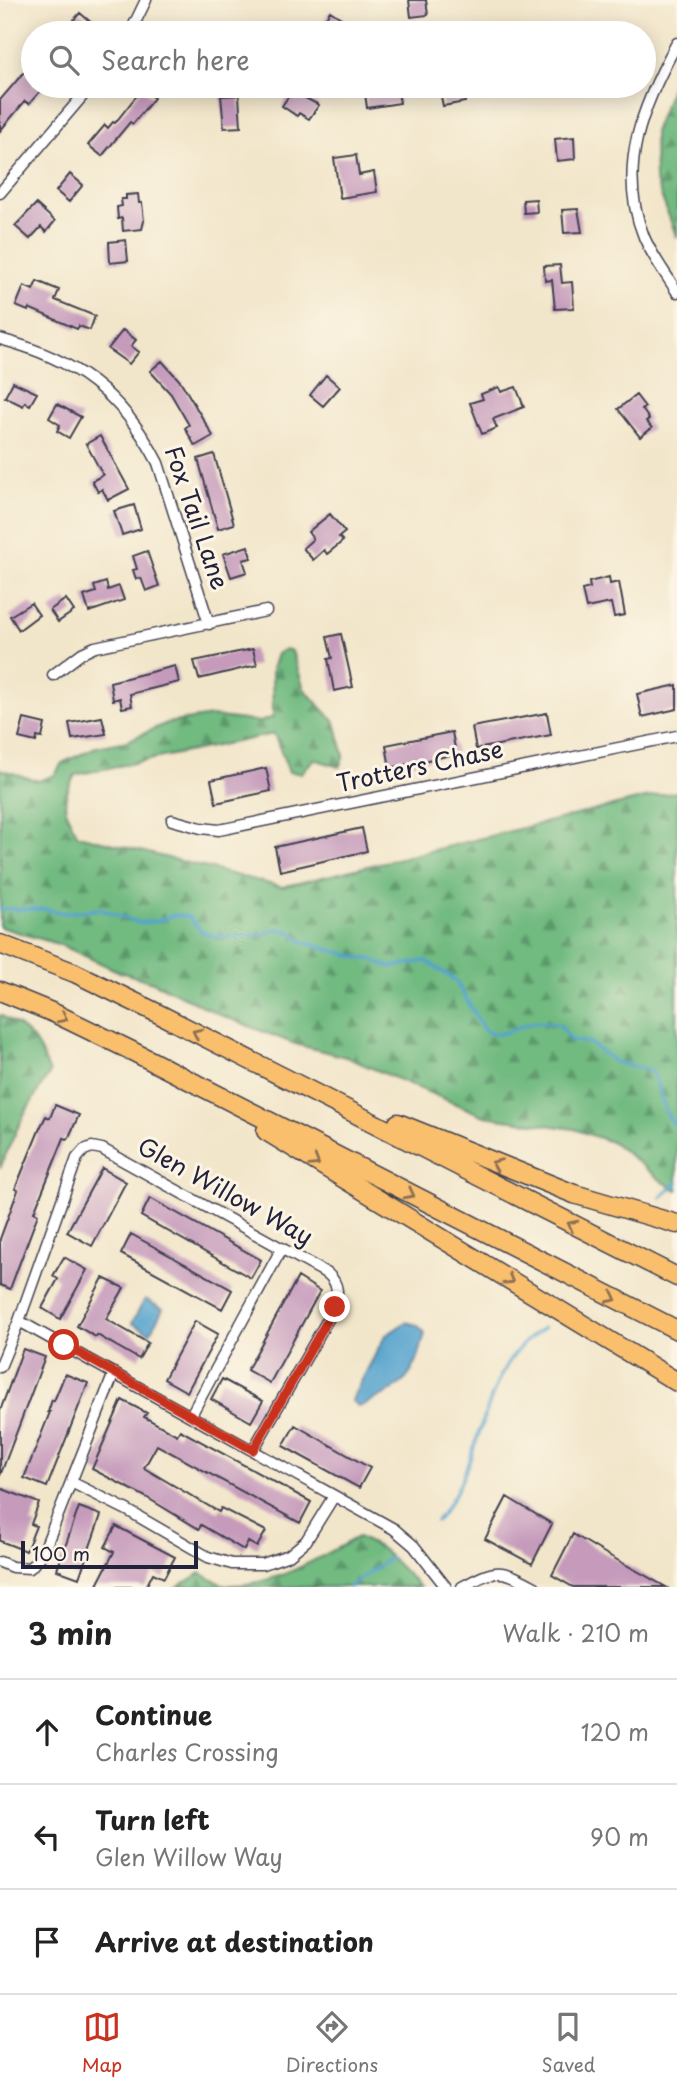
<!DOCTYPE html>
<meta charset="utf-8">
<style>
body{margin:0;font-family:"Playpen Sans",sans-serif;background:#f6f6f6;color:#222}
.scale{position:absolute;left:21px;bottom:18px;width:177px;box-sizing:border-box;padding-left:7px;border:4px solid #22223b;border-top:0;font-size:19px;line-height:24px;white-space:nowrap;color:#22223b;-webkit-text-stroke:5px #fcf5e5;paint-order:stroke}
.stop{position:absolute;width:21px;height:21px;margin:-16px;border:5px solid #c8321e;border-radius:50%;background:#fff}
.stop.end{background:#c8321e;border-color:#fff;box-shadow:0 2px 7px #0008}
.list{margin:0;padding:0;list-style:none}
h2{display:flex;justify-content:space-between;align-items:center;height:91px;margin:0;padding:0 28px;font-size:30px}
h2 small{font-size:23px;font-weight:400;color:#767676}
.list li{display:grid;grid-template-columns:46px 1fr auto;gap:21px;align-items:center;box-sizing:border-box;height:105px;padding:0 28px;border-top:2px solid #e0e0e0}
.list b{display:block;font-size:26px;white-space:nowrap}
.list p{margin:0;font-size:23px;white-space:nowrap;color:#767676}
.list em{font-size:23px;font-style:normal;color:#767676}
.icon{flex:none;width:38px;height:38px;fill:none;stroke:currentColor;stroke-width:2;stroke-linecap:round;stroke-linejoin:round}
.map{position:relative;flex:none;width:677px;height:1587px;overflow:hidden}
.search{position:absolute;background:#fff;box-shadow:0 4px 18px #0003;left:21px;right:21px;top:21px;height:77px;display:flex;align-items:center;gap:18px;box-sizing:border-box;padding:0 24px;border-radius:38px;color:#767676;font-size:26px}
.sheet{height:406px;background:#fff}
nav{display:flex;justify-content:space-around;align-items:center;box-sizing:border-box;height:98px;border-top:2px solid #e0e0e0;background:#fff;font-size:19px;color:#767676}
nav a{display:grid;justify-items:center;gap:4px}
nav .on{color:#c8321e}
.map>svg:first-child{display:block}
</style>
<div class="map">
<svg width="677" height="1587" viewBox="0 0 677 1587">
<defs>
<pattern id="forest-firs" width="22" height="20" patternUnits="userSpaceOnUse" patternTransform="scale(1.75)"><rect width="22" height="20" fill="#71ba80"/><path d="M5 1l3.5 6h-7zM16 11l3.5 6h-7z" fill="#5c976a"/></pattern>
</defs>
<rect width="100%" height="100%" fill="#fcf5e5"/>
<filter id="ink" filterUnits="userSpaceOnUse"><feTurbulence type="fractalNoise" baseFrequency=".0143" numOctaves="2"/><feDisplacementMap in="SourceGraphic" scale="14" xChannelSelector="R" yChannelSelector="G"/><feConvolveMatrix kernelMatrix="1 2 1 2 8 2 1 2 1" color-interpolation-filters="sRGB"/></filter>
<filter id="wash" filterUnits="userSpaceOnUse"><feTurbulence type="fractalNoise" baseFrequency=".00686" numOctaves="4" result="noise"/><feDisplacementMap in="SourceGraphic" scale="28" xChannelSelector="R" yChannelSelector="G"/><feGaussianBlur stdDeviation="1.57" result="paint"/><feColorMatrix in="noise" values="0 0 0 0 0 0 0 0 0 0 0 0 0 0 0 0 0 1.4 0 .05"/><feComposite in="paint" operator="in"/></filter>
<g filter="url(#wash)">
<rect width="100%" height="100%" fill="#f2e6ca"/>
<!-- forest -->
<path fill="url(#forest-firs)" stroke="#4a6e5e" stroke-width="2" d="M677,73V238L655,179L654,132Z
M285,649L292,651L304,689L335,722L344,756L339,767L314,759L301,773L289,772L274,734L75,775C60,801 63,810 78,835L282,887L645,798L677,792V1190L663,1182L614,1143L574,1129L484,1116L346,1057L295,1044L223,1016L153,982L120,972L61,945L0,927V769L38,781L55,775L62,763L73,758L96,747L127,741L167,723L211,716L260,722L273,717L272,669L277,654Z
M0,1015C30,1030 38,1042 50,1073C29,1103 13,1135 0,1169Z
M358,1537L382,1549L420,1587H177L201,1573C208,1577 217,1584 226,1585C275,1587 317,1558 358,1537Z"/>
<!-- water -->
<path fill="#55a3ce" stroke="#3c6284" stroke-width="2" d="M145,1299L163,1309L150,1333L132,1323Z
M406,1322L417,1325L425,1333C413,1383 404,1385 359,1407L352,1401L355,1393L385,1336Z"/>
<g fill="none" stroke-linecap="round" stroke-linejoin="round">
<!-- stream -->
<path stroke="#55a3ce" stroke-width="3.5" d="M0,909H44L65,913L100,909L139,923L157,921L175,915L189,917L202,932L214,936L237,937L264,934L278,929L291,932L303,942L352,956L373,960L390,967L426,961L455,980L484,1030C502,1041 514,1026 532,1023C541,1021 551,1024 560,1025L570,1040L590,1043L615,1062L651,1071C662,1087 661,1114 677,1127
M661,1197L677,1183
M436,1521C485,1468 478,1365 544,1328
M349,1587L390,1558"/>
</g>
<g id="blocks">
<!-- building -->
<path fill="#c59abb" d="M409,0H426L428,15L411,17Z
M330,11L346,21L339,33H316Z
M80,13L93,24L85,33H62Z
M24,72L33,79V86H45L29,104L25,101L0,131V100Z
M364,86H397L400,103L367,108Z
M445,86H490V90L464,95L465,102L443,106L439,87Z
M142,89L154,98L133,124L130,122L102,156L88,145L105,125L108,128L113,122L115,123Z
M292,91L319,105L309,119L299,113L297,116L282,106Z
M239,95L241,127L224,128L221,96Z
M574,137L575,159L557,161L555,139Z
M356,155L359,175L374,172L377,192L340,198L334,158Z
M70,174L83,185L69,202L56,191Z
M138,194L139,203H142L144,221L142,229L123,231L122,218L118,219L117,207L122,206L121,199H126V195Z
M536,199L537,212L524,213L523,200Z
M36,204L55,221L46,232L41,227L30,239L15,226Z
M578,209L582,232L564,233L562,210Z
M126,240L128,261L110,263L109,242Z
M560,265L562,283L572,282L574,308L555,309L552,280L545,281L544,266Z
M37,281L59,290L55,300L95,316L90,330L79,326L77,329L29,308L28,311L16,306L24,286L33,290Z
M123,330L136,340L131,346L139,352L129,364L108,349Z
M162,361L181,382L213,436L195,446L185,428L189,425L171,394L150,371Z
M326,375L340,387L323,406L310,395Z
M13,382L37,393L30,405L25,402L23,406L5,397Z
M499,387L501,392L516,387L524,407L493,419L497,428L482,434L470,403L483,399L481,394Z
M636,395L645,407L642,409L649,419L646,421L652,428L640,437L618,409Z
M57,404L81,417L69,438L57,431L60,425L49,418Z
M100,436L129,489L108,500L102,489L98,492L92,481L103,475L86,444Z
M214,454L234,524L218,529L198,459Z
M134,505L141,529L122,535L114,511Z
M330,514L345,532L339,537L343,541L327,554L324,550L313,560L303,548L313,539L308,532Z
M248,546L251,558L243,560L247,572L231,577L223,554Z
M147,551L159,586L146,591L141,578L136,579L133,570L137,569L133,556Z
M609,577L610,584L619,582L625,615L614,617L611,603L586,608L582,590L590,588L589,582Z
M106,582L108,590L119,586L124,600L89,612L84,596L96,592L94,586Z
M66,599L74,611L58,622L50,610Z
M31,603L39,615L19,630L10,616Z
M341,634L353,687L334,691L328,659L332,658L327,637Z
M253,649L257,665L199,679L194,661Z
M175,666L179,682L130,694L132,706L122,708L120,698L113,700L110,682Z
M677,685V709L642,717L637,694Z
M547,713L551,735L476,749L472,727Z
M102,717L106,734L72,739L69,723Z
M24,719L45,724L42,738L37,737L36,742L19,738Z
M452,732L456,754L390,768L386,745Z
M266,768L271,791L216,803L211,780Z
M362,828L367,851L280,871L275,847Z
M55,1105L79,1115L68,1139L64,1138L34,1212L38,1214L10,1289L0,1285V1239L18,1190L15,1189L40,1128L46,1116L50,1118Z
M102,1168L126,1182L92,1246L67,1232Z
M150,1198L261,1260L251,1278L141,1216Z
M131,1234L232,1290L222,1309L121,1254Z
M64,1257L87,1270L60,1319L42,1308L58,1279L53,1276Z
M298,1277L320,1291L270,1383L247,1370Z
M103,1278L124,1288L106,1319L148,1343L139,1359L97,1335L96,1337L77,1326Z
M195,1321L218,1334L187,1392L164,1379Z
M23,1349L45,1357L0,1476V1411Z
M65,1374L88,1383L47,1487L24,1478L50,1412H48L52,1400L54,1401Z
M222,1379L263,1401L251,1422L211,1399Z
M122,1400L147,1413L144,1417L177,1435L180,1430L311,1502L300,1523L157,1445L144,1468L219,1512L221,1508L266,1531L257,1547L248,1542L244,1550L201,1525L199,1529L146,1497L92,1469Z
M295,1425L370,1468L359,1488L283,1446Z
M0,1488L39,1503L31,1524L36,1526L26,1551L0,1541Z
M507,1497L552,1524L532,1564L485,1539Z
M79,1507L101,1515L79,1578L57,1570Z
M116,1526L175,1557L164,1578L153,1573L146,1587H96L114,1552L105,1547Z
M573,1534L601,1551L666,1587H573L552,1575Z"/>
</g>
</g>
<g filter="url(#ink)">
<use href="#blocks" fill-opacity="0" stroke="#413f50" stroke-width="2"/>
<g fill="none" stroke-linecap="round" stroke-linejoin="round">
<!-- street casing -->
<g stroke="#413f50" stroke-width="13">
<path id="street" d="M130,33L146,0
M677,43C643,105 616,167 644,237C652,256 666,274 677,292
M0,193L91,86
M0,339C75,359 122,393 158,463L209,624
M53,675L82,653L95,647L266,611
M172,820L201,828L219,830L677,736
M19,1321L77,1158L84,1150L92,1147L102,1149L328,1274C339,1284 338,1294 335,1307L253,1450
M0,1367L19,1321L394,1529L414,1546L446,1587
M191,1415L282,1248
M71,1482L127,1510L208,1557L232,1564H263L289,1555L306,1541L334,1496
M0,1562L12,1567L30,1568L43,1553L114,1373
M462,1587C497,1568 500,1568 535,1587"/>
</g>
<!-- highway casing -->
<g stroke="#413f50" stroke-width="21">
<path id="highway" d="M0,944L75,973L153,1011L677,1277
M0,991L54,1013L130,1050L677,1330
M398,1123L574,1194L677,1224
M266,1131L677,1382"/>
</g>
<!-- street -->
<use href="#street" stroke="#fff" stroke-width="10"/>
<!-- highway -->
<use href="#highway" stroke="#f9bf6d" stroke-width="18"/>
</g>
<!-- one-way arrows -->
<defs><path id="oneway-chevron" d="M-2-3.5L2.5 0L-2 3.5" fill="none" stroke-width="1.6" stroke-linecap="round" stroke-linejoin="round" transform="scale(1.75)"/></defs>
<g stroke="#8e7054">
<use href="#oneway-chevron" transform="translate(63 1018) rotate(26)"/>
<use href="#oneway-chevron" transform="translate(197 1033) rotate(-153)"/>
<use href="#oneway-chevron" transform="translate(315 1162) rotate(31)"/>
<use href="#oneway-chevron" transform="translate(496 1164) rotate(-158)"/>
<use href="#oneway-chevron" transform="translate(410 1194) rotate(27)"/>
<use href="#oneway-chevron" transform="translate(572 1225) rotate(-153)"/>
<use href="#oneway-chevron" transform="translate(509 1280) rotate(31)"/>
<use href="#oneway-chevron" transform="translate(612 1298) rotate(27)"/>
</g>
</g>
<g fill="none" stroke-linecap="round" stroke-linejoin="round" filter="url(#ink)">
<!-- route -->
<path stroke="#c8321e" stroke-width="9" d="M64,1345L253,1450L335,1307"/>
</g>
<g text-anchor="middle" stroke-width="6" stroke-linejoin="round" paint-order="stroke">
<!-- street labels -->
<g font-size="24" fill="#22223b" stroke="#fcf5e5">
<text transform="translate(196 518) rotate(71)" y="8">Fox Tail Lane</text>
<text transform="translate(420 767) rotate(-12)" y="8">Trotters Chase</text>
<text transform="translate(225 1192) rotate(29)" y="8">Glen Willow Way</text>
</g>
</g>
</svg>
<div class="scale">100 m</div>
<div class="stop" style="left:64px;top:1345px"></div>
<div class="stop end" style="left:335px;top:1307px"></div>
<div class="search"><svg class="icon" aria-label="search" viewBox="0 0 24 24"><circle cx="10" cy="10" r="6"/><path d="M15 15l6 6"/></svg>Search here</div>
</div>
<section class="sheet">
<h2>3 min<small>Walk · 210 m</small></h2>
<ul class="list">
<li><svg class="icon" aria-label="ahead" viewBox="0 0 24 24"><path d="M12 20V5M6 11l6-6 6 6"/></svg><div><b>Continue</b><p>Charles Crossing</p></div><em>120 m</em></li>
<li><svg class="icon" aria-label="left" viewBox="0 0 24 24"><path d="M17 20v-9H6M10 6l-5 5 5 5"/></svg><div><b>Turn left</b><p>Glen Willow Way</p></div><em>90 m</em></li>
<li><svg class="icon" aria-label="arrive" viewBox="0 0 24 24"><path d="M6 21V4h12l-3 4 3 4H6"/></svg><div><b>Arrive at destination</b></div></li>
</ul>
</section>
<nav>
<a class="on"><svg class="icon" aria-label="map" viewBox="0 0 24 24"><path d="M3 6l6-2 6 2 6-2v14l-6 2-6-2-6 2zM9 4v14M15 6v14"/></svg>Map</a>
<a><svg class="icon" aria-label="directions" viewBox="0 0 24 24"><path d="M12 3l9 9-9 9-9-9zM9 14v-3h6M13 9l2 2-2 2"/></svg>Directions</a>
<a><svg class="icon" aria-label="saved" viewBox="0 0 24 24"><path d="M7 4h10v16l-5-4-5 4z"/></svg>Saved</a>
</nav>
